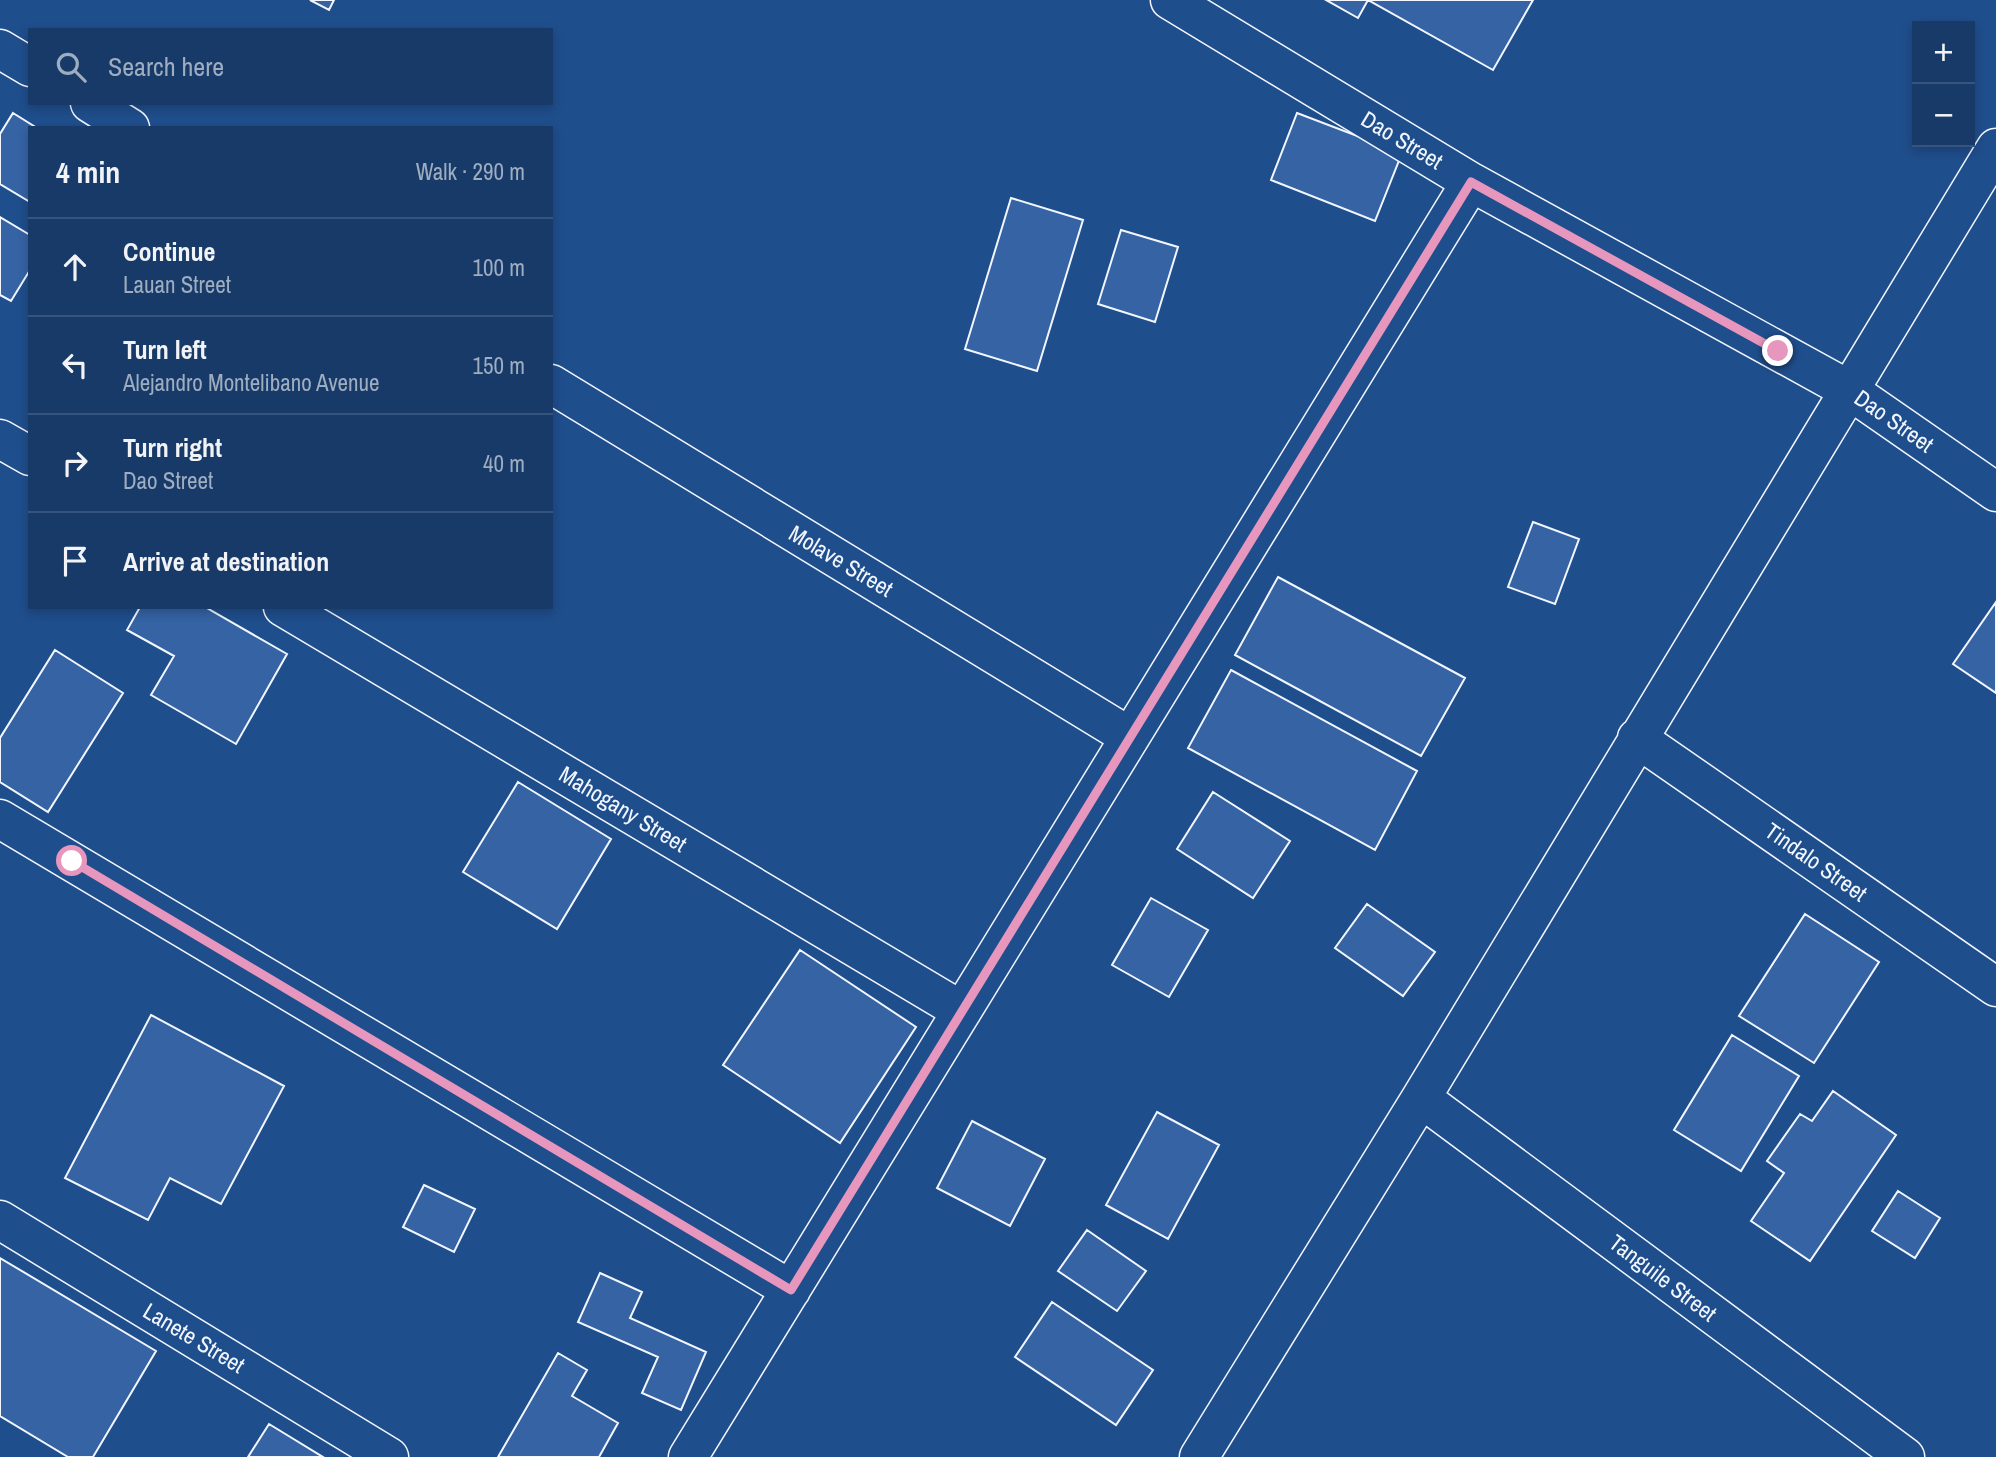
<!DOCTYPE html>
<meta charset="utf-8">
<style>
body{margin:0;font-family:"Archivo Narrow",sans-serif;background:#20416f;color:#f1f3f6}
.controls{position:absolute;right:21px;top:21px;display:grid;overflow:hidden;border-radius:0px;box-shadow:0 4px 10px #0003}
.controls button{width:63px;height:63px;display:grid;place-items:center;padding:0;border:0;border-bottom:2px solid #36547d;background:#173a69;color:#f1f3f6;font:35px sans-serif}
.stop{position:absolute;width:21px;height:21px;margin:-16px;border:5px solid #e797bd;border-radius:50%;background:#fff}
.stop.end{background:#e797bd;border-color:#fff;box-shadow:0 2px 7px #0008}
.list{margin:0;padding:0;list-style:none}
h2{display:flex;justify-content:space-between;align-items:center;height:91px;margin:0;padding:0 28px;font-size:30px}
h2 small{font-size:23px;font-weight:400;color:#9eadc0}
.list li{display:grid;grid-template-columns:46px 1fr auto;gap:21px;align-items:center;box-sizing:border-box;height:98px;padding:0 28px;border-top:2px solid #36547d}
.list b{display:block;font-size:26px;white-space:nowrap}
.list p{margin:0;font-size:23px;white-space:nowrap;color:#9eadc0}
.list em{font-size:23px;font-style:normal;color:#9eadc0}
.icon{flex:none;width:38px;height:38px;fill:none;stroke:currentColor;stroke-width:2;stroke-linecap:round;stroke-linejoin:round}
.map{position:relative;flex:none;width:1996px;height:1457px;overflow:hidden}
.search{position:absolute;background:#173a69;box-shadow:0 4px 10px #0003;left:28px;top:28px;width:525px;height:77px;display:flex;align-items:center;gap:18px;box-sizing:border-box;padding:0 24px;border-radius:0px;color:#9eadc0;font-size:26px}
.panel{position:absolute;background:#173a69;box-shadow:0 4px 10px #0003;left:28px;top:126px;width:525px;height:483px;border-radius:0px}
.map>svg:first-child{display:block}
</style>
<div class="map">
<svg width="1996" height="1457" viewBox="0 0 1996 1457">
<rect width="100%" height="100%" fill="#1f4e8c"/>
<!-- building -->
<path fill="#3563a3" stroke="#f2f6ff" stroke-width="2" d="M310,0H334L329,10Z
M1326,0H1368L1358,18Z
M1368,0H1533L1493,70Z
M13,113L37,128H30V202L0,184V134Z
M1297,113L1402,153L1375,221L1271,180Z
M1011,198L1083,220L1037,371L965,349Z
M0,217L30,235V270L11,301L0,295Z
M1121,230L1178,247L1155,322L1098,304Z
M1533,522L1579,539L1555,604L1508,587Z
M1278,577L1465,678L1421,756L1235,655Z
M1996,602V693L1953,664Z
M140,607H205L287,654L236,744L151,695L174,656L127,630Z
M55,650L123,693L48,812L0,782V738Z
M1231,670L1417,771L1375,850L1188,748Z
M518,782L611,839L557,929L463,872Z
M1213,792L1290,841L1253,898L1177,849Z
M1151,898L1208,930L1169,997L1112,965Z
M1367,904L1435,952L1403,996L1335,948Z
M1805,914L1879,962L1814,1063L1739,1016Z
M800,950L916,1027L840,1143L723,1065Z
M151,1015L284,1086L221,1204L170,1178L148,1220L65,1178Z
M1732,1035L1799,1076L1741,1171L1674,1130Z
M1833,1091L1896,1135L1810,1261L1751,1221L1784,1173L1767,1161L1800,1114L1812,1121Z
M1157,1112L1219,1145L1168,1239L1106,1205Z
M972,1121L1045,1159L1010,1226L937,1188Z
M424,1185L475,1209L454,1252L403,1227Z
M1898,1191L1940,1218L1915,1258L1872,1231Z
M1087,1230L1146,1271L1117,1311L1058,1271Z
M0,1258L156,1351L93,1457H68L0,1416Z
M600,1273L642,1292L630,1318L706,1352L681,1410L642,1393L658,1357L578,1322Z
M1052,1302L1153,1370L1116,1425L1015,1357Z
M558,1353L587,1370L572,1396L618,1423L599,1457H498Z
M269,1424L323,1457H248Z"/>
<g fill="none" stroke-linecap="round" stroke-linejoin="round">
<!-- minor casing -->
<g stroke="#f2f6ff" stroke-width="41">
<path id="minor" d="M1170,0L1471,182L1849,390L1996,492
M0,49L30,67
M90,103L130,128
M551,384L1130,737
M0,439L30,456
M283,607L962,1011
M1637,738L1996,987
M0,819L791,1290
M1421,1098L1905,1457
M0,1220L389,1457
M688,1457L1471,182
M1199,1457L1421,1098L1996,148"/>
</g>
<!-- minor -->
<use href="#minor" stroke="#1f4e8c" stroke-width="38"/>
</g>
<g fill="none" stroke-linecap="round" stroke-linejoin="round">
<!-- route -->
<path stroke="#e797bd" stroke-width="9" d="M72,861L791,1290L1471,182L1778,351"/>
</g>
<g text-anchor="middle" stroke-width="5" stroke-linejoin="round" paint-order="stroke">
<!-- street labels -->
<g font-size="23" fill="#f2f6ff" stroke="#1f4e8c">
<text transform="translate(1402 140) rotate(31)" y="8">Dao Street</text>
<text transform="translate(1894 421) rotate(35)" y="8">Dao Street</text>
<text transform="translate(841 561) rotate(31)" y="8">Molave Street</text>
<text transform="translate(623 809) rotate(31)" y="8">Mahogany Street</text>
<text transform="translate(1816 862) rotate(35)" y="8">Tindalo Street</text>
<text transform="translate(1663 1278) rotate(37)" y="8">Tanguile Street</text>
<text transform="translate(194 1338) rotate(31)" y="8">Lanete Street</text>
</g>
</g>
</svg>
<div class="controls">
<button>+</button>
<button>−</button>
</div>
<div class="stop" style="left:72px;top:861px"></div>
<div class="stop end" style="left:1778px;top:351px"></div>
<div class="search"><svg class="icon" aria-label="search" viewBox="0 0 24 24"><circle cx="10" cy="10" r="6"/><path d="M15 15l6 6"/></svg>Search here</div>
<section class="panel">
<h2>4 min<small>Walk · 290 m</small></h2>
<ul class="list">
<li><svg class="icon" aria-label="ahead" viewBox="0 0 24 24"><path d="M12 20V5M6 11l6-6 6 6"/></svg><div><b>Continue</b><p>Lauan Street</p></div><em>100 m</em></li>
<li><svg class="icon" aria-label="left" viewBox="0 0 24 24"><path d="M17 20v-9H6M10 6l-5 5 5 5"/></svg><div><b>Turn left</b><p>Alejandro Montelibano Avenue</p></div><em>150 m</em></li>
<li><svg class="icon" aria-label="right" viewBox="0 0 24 24"><path d="M7 20v-9h11M14 6l5 5-5 5"/></svg><div><b>Turn right</b><p>Dao Street</p></div><em>40 m</em></li>
<li><svg class="icon" aria-label="arrive" viewBox="0 0 24 24"><path d="M6 21V4h12l-3 4 3 4H6"/></svg><div><b>Arrive at destination</b></div></li>
</ul>
</section>
</div>
